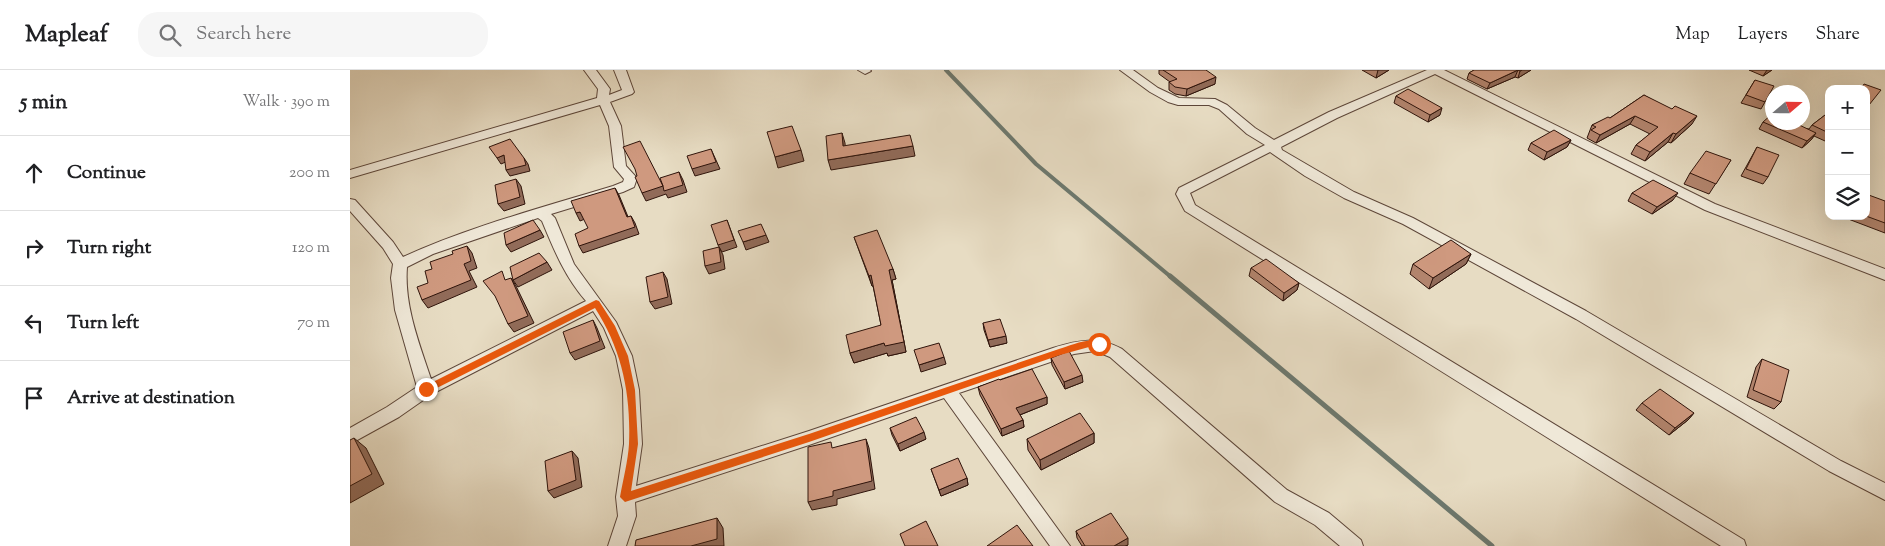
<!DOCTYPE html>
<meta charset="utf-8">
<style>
body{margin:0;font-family:"Sorts Mill Goudy",serif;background:#f6f6f6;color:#202124}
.controls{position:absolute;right:15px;top:15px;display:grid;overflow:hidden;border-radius:10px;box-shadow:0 5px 20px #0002}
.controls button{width:45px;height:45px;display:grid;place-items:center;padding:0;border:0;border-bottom:1px solid #e0e0e0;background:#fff;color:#202124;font:25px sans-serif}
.compass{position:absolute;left:1415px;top:15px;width:45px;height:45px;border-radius:50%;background:#fff;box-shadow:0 5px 20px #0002;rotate:70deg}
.stop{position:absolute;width:15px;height:15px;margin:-11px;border:4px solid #ea580c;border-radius:50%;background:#fff}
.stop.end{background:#ea580c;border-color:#fff;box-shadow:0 1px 5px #0008}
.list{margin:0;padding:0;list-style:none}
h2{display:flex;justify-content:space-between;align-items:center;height:65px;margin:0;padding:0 20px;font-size:21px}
h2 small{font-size:16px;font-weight:400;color:#757577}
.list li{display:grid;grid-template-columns:32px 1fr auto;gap:15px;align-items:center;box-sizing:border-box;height:75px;padding:0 20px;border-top:1px solid #e0e0e0}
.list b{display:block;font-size:19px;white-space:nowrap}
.list em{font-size:16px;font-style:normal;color:#757577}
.icon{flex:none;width:28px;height:28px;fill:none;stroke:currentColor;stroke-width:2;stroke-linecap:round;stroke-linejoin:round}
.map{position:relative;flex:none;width:1535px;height:476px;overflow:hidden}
header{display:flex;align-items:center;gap:30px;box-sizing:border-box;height:70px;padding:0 25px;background:#fff;border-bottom:1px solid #e0e0e0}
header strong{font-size:24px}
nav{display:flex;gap:28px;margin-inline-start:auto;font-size:18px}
.search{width:350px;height:45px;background:#f6f6f6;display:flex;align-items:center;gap:12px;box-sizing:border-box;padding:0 18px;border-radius:20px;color:#757577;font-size:19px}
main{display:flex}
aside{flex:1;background:#fff}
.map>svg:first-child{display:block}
</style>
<header>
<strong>Mapleaf</strong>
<div class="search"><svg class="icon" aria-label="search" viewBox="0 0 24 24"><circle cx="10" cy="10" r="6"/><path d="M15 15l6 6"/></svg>Search here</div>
<nav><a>Map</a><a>Layers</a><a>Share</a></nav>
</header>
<main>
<aside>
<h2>5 min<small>Walk · 390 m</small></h2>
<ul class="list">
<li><svg class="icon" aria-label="ahead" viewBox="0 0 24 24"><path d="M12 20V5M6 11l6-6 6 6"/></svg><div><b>Continue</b></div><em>200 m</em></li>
<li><svg class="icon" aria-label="right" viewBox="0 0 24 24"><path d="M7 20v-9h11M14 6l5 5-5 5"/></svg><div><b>Turn right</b></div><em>120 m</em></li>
<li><svg class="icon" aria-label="left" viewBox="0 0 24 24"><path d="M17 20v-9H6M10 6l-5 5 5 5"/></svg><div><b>Turn left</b></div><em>70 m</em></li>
<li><svg class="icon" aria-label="arrive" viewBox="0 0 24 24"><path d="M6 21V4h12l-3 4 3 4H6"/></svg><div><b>Arrive at destination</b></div></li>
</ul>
</aside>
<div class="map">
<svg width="1535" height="476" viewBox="0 0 1535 476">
<rect width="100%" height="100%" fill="#e7dcc3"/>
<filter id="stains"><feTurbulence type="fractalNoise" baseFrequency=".004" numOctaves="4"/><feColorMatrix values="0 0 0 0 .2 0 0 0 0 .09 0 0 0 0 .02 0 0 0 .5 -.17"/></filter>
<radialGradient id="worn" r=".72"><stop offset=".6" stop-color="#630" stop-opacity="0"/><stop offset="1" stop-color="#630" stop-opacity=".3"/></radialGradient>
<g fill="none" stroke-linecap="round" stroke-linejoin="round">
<!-- stream-far1 -->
<path stroke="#6d796f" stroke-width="4" d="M596,0L686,94L821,207"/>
<!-- stream -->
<path stroke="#6d796f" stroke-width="5" d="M820,206L1142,476"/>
<!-- minor casing -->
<g stroke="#5d4639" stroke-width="2">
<path id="minor" d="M234,0H246L260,19L259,25L272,20L264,0H276L284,22L282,24L260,32L271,56L276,96L287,108L284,117L273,122L201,144L205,148L224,194L266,252L282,286L289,320L292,374L286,416L459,361L703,278C728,270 748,266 772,279L937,420L979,443L1011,470L1013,476H990L965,455L925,432L760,287L745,281L724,284L609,323L720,476H700L594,328L459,375L285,432L286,446L276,476H258L268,446L266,427L274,374L273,320L266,286L254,258L243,241L82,324L49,347L0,374V358L37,337L67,317L45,240L41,208L43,194L33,178L0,141V129L5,130L43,172L53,187C118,157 194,137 263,116L273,112L274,109L264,97L259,56L250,35L0,108V100L247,28L248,19ZM188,148L192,151C204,180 215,207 236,231L81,309C69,273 54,235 57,197L83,184Z
M508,0H520L521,1L515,4Z
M770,0H783L808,18L829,28L865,29L877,35L905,58L924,70L979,42L1077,0H1094L1365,134L1535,199V210L1355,140L1085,4L987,48L931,77L932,80L1004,122L1063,148L1236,241L1491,391L1535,413V430L1479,401L1226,249L1053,154L994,128L955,106L920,82L840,123L845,135L1394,470L1396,476H1371L835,141L826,124L829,118L915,75L897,64L869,39L859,35H828L818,32L800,22Z"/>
</g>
<!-- minor -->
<use href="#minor" fill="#efe8d8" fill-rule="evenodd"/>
</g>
<!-- wall -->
<path fill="#b2846d" stroke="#2f140b" d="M809,0H856L865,14L836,26L825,24L819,20V12H820L809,4Z
M1012,0H1039L1026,8Z
M1124,0H1181L1168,8L1165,7L1137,19L1117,9L1119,3Z
M1399,0H1422L1413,6Z
M1405,10L1415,32L1411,39L1391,33Z
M1294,25L1342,54L1321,73L1318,72L1295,91L1281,84L1286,75L1300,64L1280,54L1246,73L1237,68L1242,55L1260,48Z
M1046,26L1090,45L1078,52L1044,33Z
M1479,42V68L1475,71L1464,66L1461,70L1452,78L1409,59L1413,52L1459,59L1462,55Z
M1221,70L1217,77L1194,90L1178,80L1181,73Z
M1407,77L1418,107L1413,114L1391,106Z
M1381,90L1359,124L1334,114L1340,103Z
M1282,123L1323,130L1302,144L1278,131Z
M1535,131V163L1493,147V146H1516Z
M504,167L543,199L546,209L542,210L556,282L538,286L537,283L504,293L500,283L531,255L523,216H522Z
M1121,184L1116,194L1079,219L1060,204L1063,194Z
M901,198L949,213L947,220L933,231L899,206Z
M633,253L657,273L640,277L634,260Z
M701,288L733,312L715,319L702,295Z
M1412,289L1431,332L1424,339L1397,327L1406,297Z
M650,310L697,327V334L670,345L673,350L674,357L652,366L630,325L628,317Z
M1292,333L1344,343L1338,350L1319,365L1286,340Z
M540,358L576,369L550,381L542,365Z
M744,363V373L691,400L678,380L677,369Z
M581,399L617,408L618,415L591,426Z
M726,461L778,475L775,476H732L727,468Z"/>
<!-- shaded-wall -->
<path fill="#916b59" stroke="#2f140b" d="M1028,0H1039L1026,8Z
M1168,0L1165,7L1137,19L1140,13Z
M1172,0H1181L1168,8L1170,1Z
M1417,0H1422L1413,6Z
M866,7L865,14L836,26L837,19Z
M1092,38L1090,45L1078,52L1080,45Z
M1285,46L1280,54L1246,73L1250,65Z
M1347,46L1342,54L1321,73L1326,64Z
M492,63L495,73L496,86L493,76Z
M1323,63L1318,72L1295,91L1300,82Z
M1466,63L1461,70L1452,78L1457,71Z
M1221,70L1217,77L1194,90L1197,82Z
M563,76L565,86L481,100L478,90Z
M361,79L370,99L345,106L342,99Z
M451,80L454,91L428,98L425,87Z
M154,85L158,91L151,94L147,88Z
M174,88L178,94L180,101L160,106L156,100Z
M329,102L333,110L337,122L318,128L316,124L296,131L292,123Z
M166,109L171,116L175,134L154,141L148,134Z
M265,118L269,125L281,154L277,147Z
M1328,123L1323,130L1302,144L1307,137Z
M230,142L235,149L230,151L226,143Z
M281,146L285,153L289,164L233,183L229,176Z
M377,150L387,177L372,182L368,175Z
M190,160L194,167L161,182L156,175Z
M416,165L419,172L396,180L393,172Z
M117,176L122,183L127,198L119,201L127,217L78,238L72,230L114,194Z
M369,177L373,185L375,199L359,204L355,196Z
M1121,184L1116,194L1079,219L1083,208Z
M197,192L202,200L168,217L163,210Z
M543,199L546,209L542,210L556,282L538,286L537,283L504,293L500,283L534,273L539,200Z
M313,202L317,209L322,234L305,239L300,232Z
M521,205L524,216H522L519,206Z
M161,208L166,216L184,253L164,262L158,254Z
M949,213L947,220L933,231L934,223Z
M243,250L247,258L255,278L225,290L220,283Z
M656,266L657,273L640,277L638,270Z
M594,287L596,294L571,302L569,295Z
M732,305L733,312L715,319L714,312Z
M697,327V334L667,346L666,338Z
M1344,343L1338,350L1319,365L1325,358Z
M673,350L674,357L652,366L651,359Z
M574,362L576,369L550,381L548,374Z
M744,363V373L691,400L690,390Z
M4,368L16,378L34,414L0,433V416Z
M516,369L519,378L525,419L487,429V435L462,440L458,432L483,421Z
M222,381L228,388L232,417L204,428L198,421Z
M617,408L618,415L591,426L589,420Z
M367,448L373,458L374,476H341Z
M778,468V475L775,476H764Z"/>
<!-- building -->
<path fill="#cf997f" stroke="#2f140b" d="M813,0H856L866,7L837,19L825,17L819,12L827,9Z
M1124,0H1172L1170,1L1168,0L1140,13L1119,3Z
M1405,10L1424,16L1415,32L1396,25Z
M1514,14L1531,20L1519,35L1517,34L1516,35V19H1511Z
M1058,19L1092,38L1080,45L1046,26Z
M1294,25L1322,39L1325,36L1347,46L1326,64L1323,63L1300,82L1286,75L1308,57L1285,46L1250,65L1241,60L1246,57L1242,55L1258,47L1260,48Z
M1479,42V63L1462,55Z
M1422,44V52H1443L1466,63L1457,71L1413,52Z
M442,56L451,80L425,87L417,62Z
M1204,60L1221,70L1197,82L1181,73Z
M492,63L493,76L560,65L563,76L478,90L476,66Z
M160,69L174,88L176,95L156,100L154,85L147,88L139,77Z
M290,71L313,116L310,108L329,102L333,115L314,121L313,116L292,123L285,107L287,106L285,99L273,77Z
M1407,77L1429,85L1418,107L1396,99Z
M361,79L366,92L342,99L337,86Z
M1356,81L1381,90L1366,114L1340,103Z
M166,109L170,127L148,134L145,115Z
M1303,110L1328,123L1307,137L1282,123Z
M265,118L277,147L281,146L285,157L229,176L225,164L238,158L230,142L226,143L221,131Z
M1516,124L1535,131V153L1516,146Z
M183,150L190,160L156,175L154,163Z
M377,150L384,170L368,175L361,155Z
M411,154L416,165L393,172L388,161Z
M527,160L543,199L539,200L554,272L535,276L534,273L500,283L496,265L531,255L521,205L519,206L504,167Z
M1101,170L1121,184L1083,208L1063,194Z
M117,176L121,191L114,194L121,210L72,230L67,217L78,213L75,201L82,199L80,192L103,184L102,181Z
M369,177L371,192L355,196L353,181Z
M189,183L197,192L163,210L160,197Z
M916,189L949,213L934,223L901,198Z
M152,201L155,210L161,208L178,246L158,254L145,226L133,211Z
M313,202L318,227L300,232L296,207Z
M650,249L656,266L638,270L633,253Z
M243,250L250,271L220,283L213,262Z
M589,273L594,287L569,295L564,280Z
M719,281L732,305L714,312L701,288Z
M1412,289L1439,300L1431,332L1403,320Z
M682,299L697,327L666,338L673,350L651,359L628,317L649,309L650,310Z
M1310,319L1344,343L1325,358L1292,333Z
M730,343L744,363L690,390L677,369Z
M566,347L574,362L548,374L540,358Z
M4,368L22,404L0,416V370Z
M516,369L522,411L483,421V426L458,432V377L481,372L482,378Z
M222,381L226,410L198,421L195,391Z
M608,388L617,408L589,420L581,399Z
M761,443L778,468L764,476H735L726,461Z
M367,448V469L341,476H285L286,470Z
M576,451L588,476H555L550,464Z
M667,455L683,476H637Z"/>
<!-- route -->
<path fill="#ea580c" d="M246,230L249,231L265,256L278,286L285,320L288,374L281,421L459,364L709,279C720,276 743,265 753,274L749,278L739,277L710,285L459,372L275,432L270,427C273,410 278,391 279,374C281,324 272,280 245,238L79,322L76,323L72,319L73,317Z"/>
<rect width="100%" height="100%" filter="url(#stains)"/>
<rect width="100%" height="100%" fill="url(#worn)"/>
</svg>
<div class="controls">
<button>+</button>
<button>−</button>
<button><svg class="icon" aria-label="layers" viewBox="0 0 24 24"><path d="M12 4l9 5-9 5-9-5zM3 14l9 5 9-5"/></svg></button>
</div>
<svg class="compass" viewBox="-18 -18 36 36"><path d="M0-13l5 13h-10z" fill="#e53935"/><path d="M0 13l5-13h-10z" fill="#757577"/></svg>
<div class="stop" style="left:749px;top:274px"></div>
<div class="stop end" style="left:76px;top:319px"></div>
</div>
</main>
